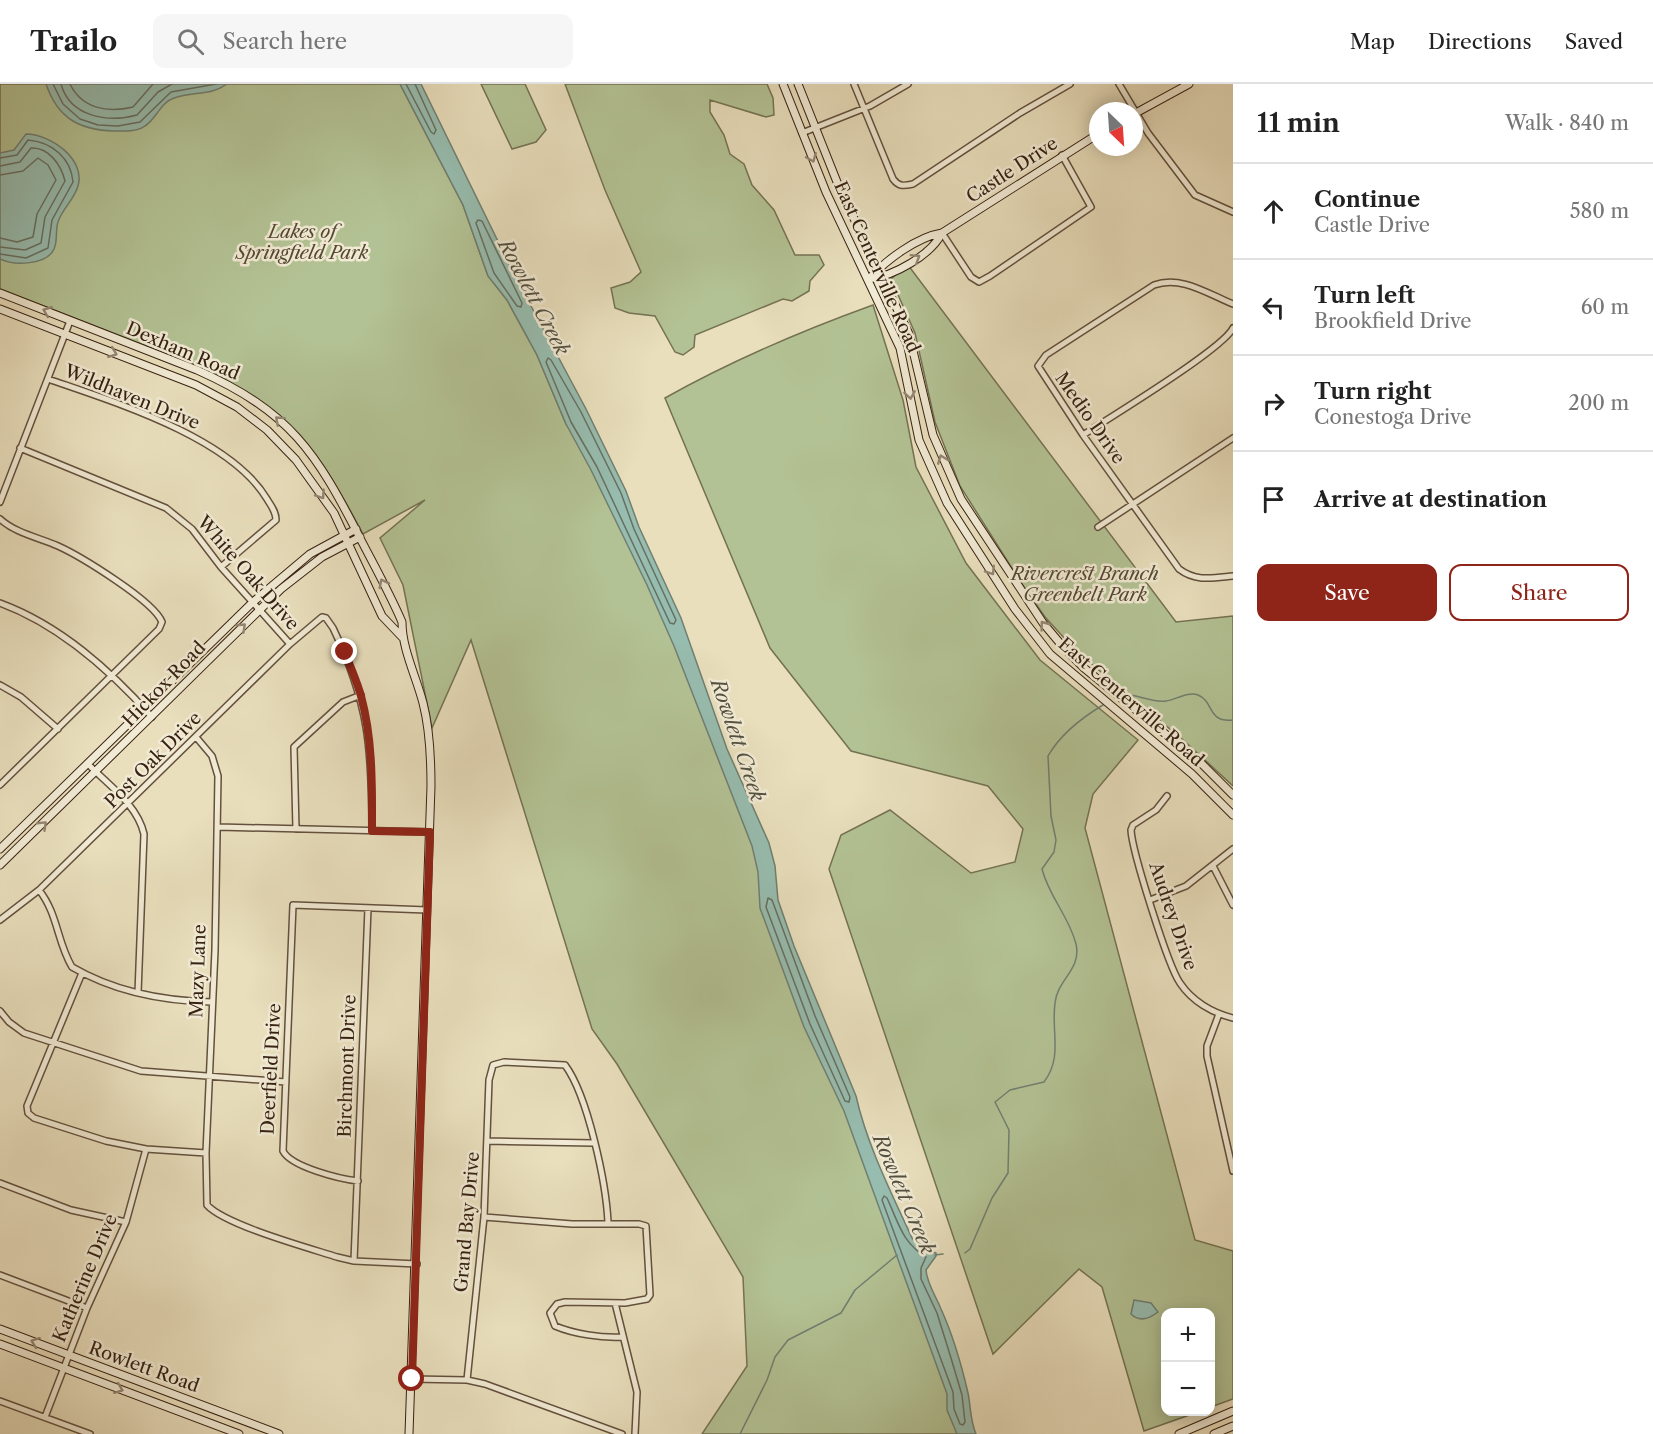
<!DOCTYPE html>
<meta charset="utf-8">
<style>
body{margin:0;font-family:"Libre Caslon Text",serif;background:#f6f6f6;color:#222}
.controls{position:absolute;right:18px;bottom:18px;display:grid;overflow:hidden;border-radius:12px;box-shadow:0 3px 15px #0003}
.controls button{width:54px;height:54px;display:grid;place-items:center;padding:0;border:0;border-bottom:2px solid #e0e0e0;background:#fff;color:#222;font:30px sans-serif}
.compass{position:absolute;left:1089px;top:18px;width:54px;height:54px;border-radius:50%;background:#fff;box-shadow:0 3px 15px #0003;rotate:155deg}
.stop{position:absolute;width:18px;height:18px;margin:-14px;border:4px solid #8f2418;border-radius:50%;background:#fff}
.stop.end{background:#8f2418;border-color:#fff;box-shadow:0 2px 6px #0008}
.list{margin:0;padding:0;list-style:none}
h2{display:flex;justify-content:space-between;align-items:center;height:78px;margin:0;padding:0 24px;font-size:26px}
h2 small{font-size:20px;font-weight:400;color:#767676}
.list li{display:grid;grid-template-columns:39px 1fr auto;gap:18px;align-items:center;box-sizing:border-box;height:96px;padding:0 24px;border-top:2px solid #e0e0e0}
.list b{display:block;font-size:22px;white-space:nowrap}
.list p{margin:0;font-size:20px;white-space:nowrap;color:#767676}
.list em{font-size:20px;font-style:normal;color:#767676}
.actions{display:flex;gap:12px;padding:18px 24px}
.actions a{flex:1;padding:14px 0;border:2px solid #8f2418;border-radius:12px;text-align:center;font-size:21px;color:#8f2418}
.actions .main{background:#8f2418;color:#fff}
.icon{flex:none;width:33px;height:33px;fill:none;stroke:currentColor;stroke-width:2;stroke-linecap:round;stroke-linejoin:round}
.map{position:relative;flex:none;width:1233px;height:1350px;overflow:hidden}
header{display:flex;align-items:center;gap:36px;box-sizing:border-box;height:84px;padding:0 30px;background:#fff;border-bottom:2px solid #e0e0e0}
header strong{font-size:28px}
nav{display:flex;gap:33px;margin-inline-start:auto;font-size:21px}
.search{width:420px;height:54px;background:#f6f6f6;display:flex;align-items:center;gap:15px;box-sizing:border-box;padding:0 21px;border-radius:12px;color:#767676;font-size:22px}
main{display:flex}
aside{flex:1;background:#fff}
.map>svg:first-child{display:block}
</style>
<header>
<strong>Trailo</strong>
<div class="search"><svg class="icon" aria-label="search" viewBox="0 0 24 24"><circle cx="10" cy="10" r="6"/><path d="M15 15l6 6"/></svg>Search here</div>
<nav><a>Map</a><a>Directions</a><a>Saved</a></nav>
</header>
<main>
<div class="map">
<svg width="1233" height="1350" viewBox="0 0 1233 1350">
<rect width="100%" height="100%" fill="#e9dfbd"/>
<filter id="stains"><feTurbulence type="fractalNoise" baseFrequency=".00333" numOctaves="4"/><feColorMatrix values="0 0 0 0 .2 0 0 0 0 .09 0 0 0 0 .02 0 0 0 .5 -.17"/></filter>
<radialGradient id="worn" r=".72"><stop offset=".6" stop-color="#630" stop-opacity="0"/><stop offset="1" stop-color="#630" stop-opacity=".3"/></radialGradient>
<!-- green -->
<path fill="#b3c294" stroke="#747253" stroke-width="1.5" d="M0,0H400L463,121L488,192L507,216L537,271L566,340L570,338L712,626L774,830L843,998L965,1350H702L747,1282L743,1193L617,980L592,945L471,556L432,644L403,501L380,454L425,416L363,450C343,413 325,378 295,347C248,300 188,279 128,255C85,238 43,222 0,205Z
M481,0H525L546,46L536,58L512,65Z
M565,0H767L773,14L774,31L766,33L710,16V28L724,51L730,70L744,80L752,101L774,126L795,171H819L824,181L810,197L809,207L792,217L783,215L695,251L694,263L683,271L675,268L655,232L629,229L615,224L611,204L630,198L641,188L605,106Z
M908,181L1176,538L1233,532V702L1182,655L1077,568L1045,533L1024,503L960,402L935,338L915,249L891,195Z
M873,221L903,316L916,383L966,479L1040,576L1138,656L1093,710L1085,744L1195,1156L1233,1167V1315L1211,1323L1210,1228H1166V1328H1198L1144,1347L1102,1203L1079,1185L993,1270L829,785L841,751L890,726L971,789L1015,778L1023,745L988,702L851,667L770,564L665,314C731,277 801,247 873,221Z"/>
<!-- water -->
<path fill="#97bdb0" stroke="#707f71" stroke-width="1.5" d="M46,0H227C211,12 192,7 174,14C161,18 156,35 145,42C137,48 124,47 114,47C80,46 58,35 46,0Z
M400,0H421L515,192L586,325L626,407L639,443L681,534L727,665L769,759L775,782L778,816L794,862L856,1012C867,1061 891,1108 912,1154L920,1164L936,1169V1172L926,1186C927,1200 936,1212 941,1225C952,1249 962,1283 968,1309C971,1324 970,1336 976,1350H957L947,1326V1310L844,1027L804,943L760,824L758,788L752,762L674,562L647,501L591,386L566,340L537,271L507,216L488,192L463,121Z
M26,50C50,50 86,75 78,102C74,116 62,125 58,138C55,147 58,157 54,165C47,181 14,182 0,175V69L14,66Z
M1134,1216L1151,1219L1158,1228C1149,1235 1139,1238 1131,1230Z"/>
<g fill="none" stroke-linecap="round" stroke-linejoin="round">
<!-- shore -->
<path stroke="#666f61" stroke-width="1.5" d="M53,0L63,20L80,35L98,41L118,42L140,38L171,8L216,0
M61,0C70,33 108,39 137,31L158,8L172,0
M70,0C82,25 108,29 133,23L153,0
M406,0L431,48L434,50L436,46L415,0
M0,74L17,71L28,56C52,58 71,74 73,98L52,136L48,164L26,174L0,170
M0,82L20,78L31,64C49,63 61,81 65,97L45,133L41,159L25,166L0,163
M0,91L23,87L38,74L48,81L56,96L37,130L33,153L17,158L0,154
M478,136L482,137L522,219L521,223L517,222L494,189L476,139Z
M548,274L551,276L581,328L621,409L634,445L676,536L674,540L670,539L597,383L571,338L546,278Z
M768,814L772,816L815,932L850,1013L849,1018L845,1017L810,940L766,823Z
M884,1112L887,1114C899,1140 902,1158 926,1173L921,1184V1195L937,1229L951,1274L962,1311L965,1338L963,1341L960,1340L954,1325L953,1308L882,1116Z"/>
<!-- stream -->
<path stroke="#707f71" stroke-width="1.5" d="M1120,610C1136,609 1149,619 1166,617C1175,616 1188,607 1198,611C1214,617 1207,639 1233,636
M965,1169L970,1165L992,1114L1008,1089L1009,1046L995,1018L1010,1006L1044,998C1063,973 1051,948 1055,919C1057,896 1082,885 1076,860C1069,832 1049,813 1042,785L1054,768L1056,756L1051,732L1048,672C1060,651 1083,633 1103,621
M935,1171L943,1170
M740,1350L767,1296L775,1273L788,1256L841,1229L855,1206L897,1171"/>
<!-- street casing -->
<g stroke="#63503d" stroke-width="8">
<path id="street" d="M854,0L893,95C899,103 904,102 913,100L1020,29L1070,0
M1119,0L1148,49L1195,111L1233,128
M802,49L870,22L908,0
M942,149L971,193L979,198L990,192L1091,123L1062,71
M1233,220C1208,210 1181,191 1154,201L1046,271L1038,282L1083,351L1179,485C1196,498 1213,494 1233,492
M48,295C114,318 230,353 267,415C271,422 276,427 276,436L221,483
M1083,351C1109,334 1223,265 1233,244
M20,364L166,424L192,445L221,483L290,560
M0,418L70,237
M0,435C15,449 40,454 58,462C80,472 154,517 162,538L159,545L0,701
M1098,443L1233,354
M0,519C60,541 110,586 152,633
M0,601L21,613L58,645
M196,653L212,672L218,692L215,866L206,1069L207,1121C225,1141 309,1164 337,1173L354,1177L417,1180
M88,680C108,701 137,720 144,750L138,909
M1167,712L1156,726L1133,741L1131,746C1132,767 1168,882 1180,899C1192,917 1212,929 1233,934
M218,743L430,748
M296,745L294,663L343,618L361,611
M1213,782L1233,821
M39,806C58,830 57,858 72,883C113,907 164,917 212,918
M1150,816L1186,802L1233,765
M0,836L39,806L290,560L322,533L326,534L333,544C369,619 372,665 372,747
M82,889L27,1022L28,1029L34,1034L106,1057L146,1065L206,1069
M0,927L9,938L24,949L141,987L286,998
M1219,930L1207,962V972L1233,1087
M488,1057L593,1059
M358,1097C340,1095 291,1083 283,1067L293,821L427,826
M0,1099L71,1126L126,1138
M484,1133L572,1140H639L646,1142L650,1211L647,1215L625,1219L565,1218L557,1220L550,1229L555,1242C574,1250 601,1254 622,1253
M354,1177L368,824
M0,1191L87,1224
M615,1219L637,1308L635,1350
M412,1295L467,1296L485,1300L622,1350
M467,1296L484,1133L489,996L493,981L504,978L565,981C588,1012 606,1099 608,1138
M0,1317L90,1350
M45,1333L87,1224L126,1138L146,1065"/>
</g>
<!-- secondary casing -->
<g stroke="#362112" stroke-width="9">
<path id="secondary" d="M783,0L826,108L900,264L919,356L947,419L1015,525L1050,570L1192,690L1233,731
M798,0L839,103L909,250L933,351L961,415L1043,539L1064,564L1084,584L1200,678L1233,711
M1134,30L1189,0
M869,195C886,176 917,153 942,149L1098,50
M869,195C894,192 931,171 942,149
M0,209L197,286C291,328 316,368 361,456C375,483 390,510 402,538C402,565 416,592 423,619C430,646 431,674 431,702L409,1350
M0,225L196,301L237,323L267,346L296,376L334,429L382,532L402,553
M0,765L253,518L310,470L356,445
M0,781L281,505L322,473L360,453
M0,1245L279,1350
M0,1260L239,1350
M1179,1350L1233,1327
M1214,1350L1233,1342"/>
</g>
<!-- street -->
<use href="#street" stroke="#f1ead4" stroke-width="5"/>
<!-- secondary -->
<use href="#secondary" stroke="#f1ead4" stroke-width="7"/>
</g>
<!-- one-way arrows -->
<defs><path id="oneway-chevron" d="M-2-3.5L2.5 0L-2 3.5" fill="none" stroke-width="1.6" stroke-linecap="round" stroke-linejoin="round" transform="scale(1.5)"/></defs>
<g stroke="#948673">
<use href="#oneway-chevron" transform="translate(812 74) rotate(68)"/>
<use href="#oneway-chevron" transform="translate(916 174) rotate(-32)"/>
<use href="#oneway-chevron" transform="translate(47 227) rotate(-158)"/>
<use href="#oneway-chevron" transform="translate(113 269) rotate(21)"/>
<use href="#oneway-chevron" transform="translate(910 311) rotate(81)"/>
<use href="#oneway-chevron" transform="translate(279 336) rotate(-138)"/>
<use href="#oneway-chevron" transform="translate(942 375) rotate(-111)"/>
<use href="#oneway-chevron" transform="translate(321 411) rotate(56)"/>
<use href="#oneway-chevron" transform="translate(991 487) rotate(57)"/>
<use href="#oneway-chevron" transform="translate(383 499) rotate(-117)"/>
<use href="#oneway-chevron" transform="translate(1044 541) rotate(-127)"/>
<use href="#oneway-chevron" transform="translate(242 543) rotate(-43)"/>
<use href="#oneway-chevron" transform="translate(43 741) rotate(-44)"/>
<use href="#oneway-chevron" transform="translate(35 1258) rotate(-159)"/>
<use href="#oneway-chevron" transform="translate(119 1305) rotate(21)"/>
</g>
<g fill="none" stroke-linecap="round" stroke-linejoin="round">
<!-- route -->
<path stroke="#8f2418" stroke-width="8" d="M345,568C350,583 357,597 361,612C373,656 372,702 372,747L430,748L412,1295"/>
</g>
<g text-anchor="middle" stroke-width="5" stroke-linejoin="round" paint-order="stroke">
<!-- street labels -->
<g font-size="18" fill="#362112" stroke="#f1ead4">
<text transform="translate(1012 86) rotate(-33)" y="6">Castle Drive</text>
<text transform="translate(877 183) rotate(66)" y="6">East Centerville Road</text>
<text transform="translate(183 267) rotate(23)" y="6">Dexham Road</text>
<text transform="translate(132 313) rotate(22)" y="6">Wildhaven Drive</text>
<text transform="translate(1090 334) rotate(55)" y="6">Medio Drive</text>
<text transform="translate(248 489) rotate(49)" y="6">White Oak Drive</text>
<text transform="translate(164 600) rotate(-46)" y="6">Hickox Road</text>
<text transform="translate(1131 618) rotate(41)" y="6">East Centerville Road</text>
<text transform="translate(153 676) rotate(-45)" y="6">Post Oak Drive</text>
<text transform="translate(1173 832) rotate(71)" y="6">Audrey Drive</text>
<text transform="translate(198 887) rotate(-88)" y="6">Mazy Lane</text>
<text transform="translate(347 982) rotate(-88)" y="6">Birchmont Drive</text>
<text transform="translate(271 985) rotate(-87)" y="6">Deerfield Drive</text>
<text transform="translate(467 1138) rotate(-85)" y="6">Grand Bay Drive</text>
<text transform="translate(85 1194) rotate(-67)" y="6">Katherine Drive</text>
<text transform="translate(144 1283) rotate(20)" y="6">Rowlett Road</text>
</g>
<!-- park labels -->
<g font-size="18" font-style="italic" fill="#554932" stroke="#f1ead4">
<text x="302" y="154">Lakes of<tspan x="302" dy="21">Springfield Park</tspan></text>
<text x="1085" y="496">Rivercrest Branch<tspan x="1085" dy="21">Greenbelt Park</tspan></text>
</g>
<!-- water labels -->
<g font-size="20" font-style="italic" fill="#535041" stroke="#f1ead4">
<text transform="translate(534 213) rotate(62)" y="7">Rowlett Creek</text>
<text transform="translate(738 656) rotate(71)" y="7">Rowlett Creek</text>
<text transform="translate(904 1110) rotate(67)" y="7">Rowlett Creek</text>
</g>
</g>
<rect width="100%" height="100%" filter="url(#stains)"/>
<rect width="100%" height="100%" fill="url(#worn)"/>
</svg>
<div class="controls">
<button>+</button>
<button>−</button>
</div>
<svg class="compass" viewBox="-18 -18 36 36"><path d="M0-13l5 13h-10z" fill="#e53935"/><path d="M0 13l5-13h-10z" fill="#767676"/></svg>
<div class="stop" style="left:412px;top:1295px"></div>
<div class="stop end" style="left:345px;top:568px"></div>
</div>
<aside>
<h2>11 min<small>Walk · 840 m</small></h2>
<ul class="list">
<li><svg class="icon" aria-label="ahead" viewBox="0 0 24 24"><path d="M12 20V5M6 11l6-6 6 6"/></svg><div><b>Continue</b><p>Castle Drive</p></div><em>580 m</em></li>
<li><svg class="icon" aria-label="left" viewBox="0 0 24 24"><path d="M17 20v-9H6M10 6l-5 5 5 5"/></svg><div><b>Turn left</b><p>Brookfield Drive</p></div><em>60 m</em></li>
<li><svg class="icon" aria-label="right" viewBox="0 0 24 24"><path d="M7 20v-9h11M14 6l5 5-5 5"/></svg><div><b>Turn right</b><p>Conestoga Drive</p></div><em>200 m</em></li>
<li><svg class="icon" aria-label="arrive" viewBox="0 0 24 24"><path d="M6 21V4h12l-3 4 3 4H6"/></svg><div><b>Arrive at destination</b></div></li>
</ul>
<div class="actions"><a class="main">Save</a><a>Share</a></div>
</aside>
</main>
